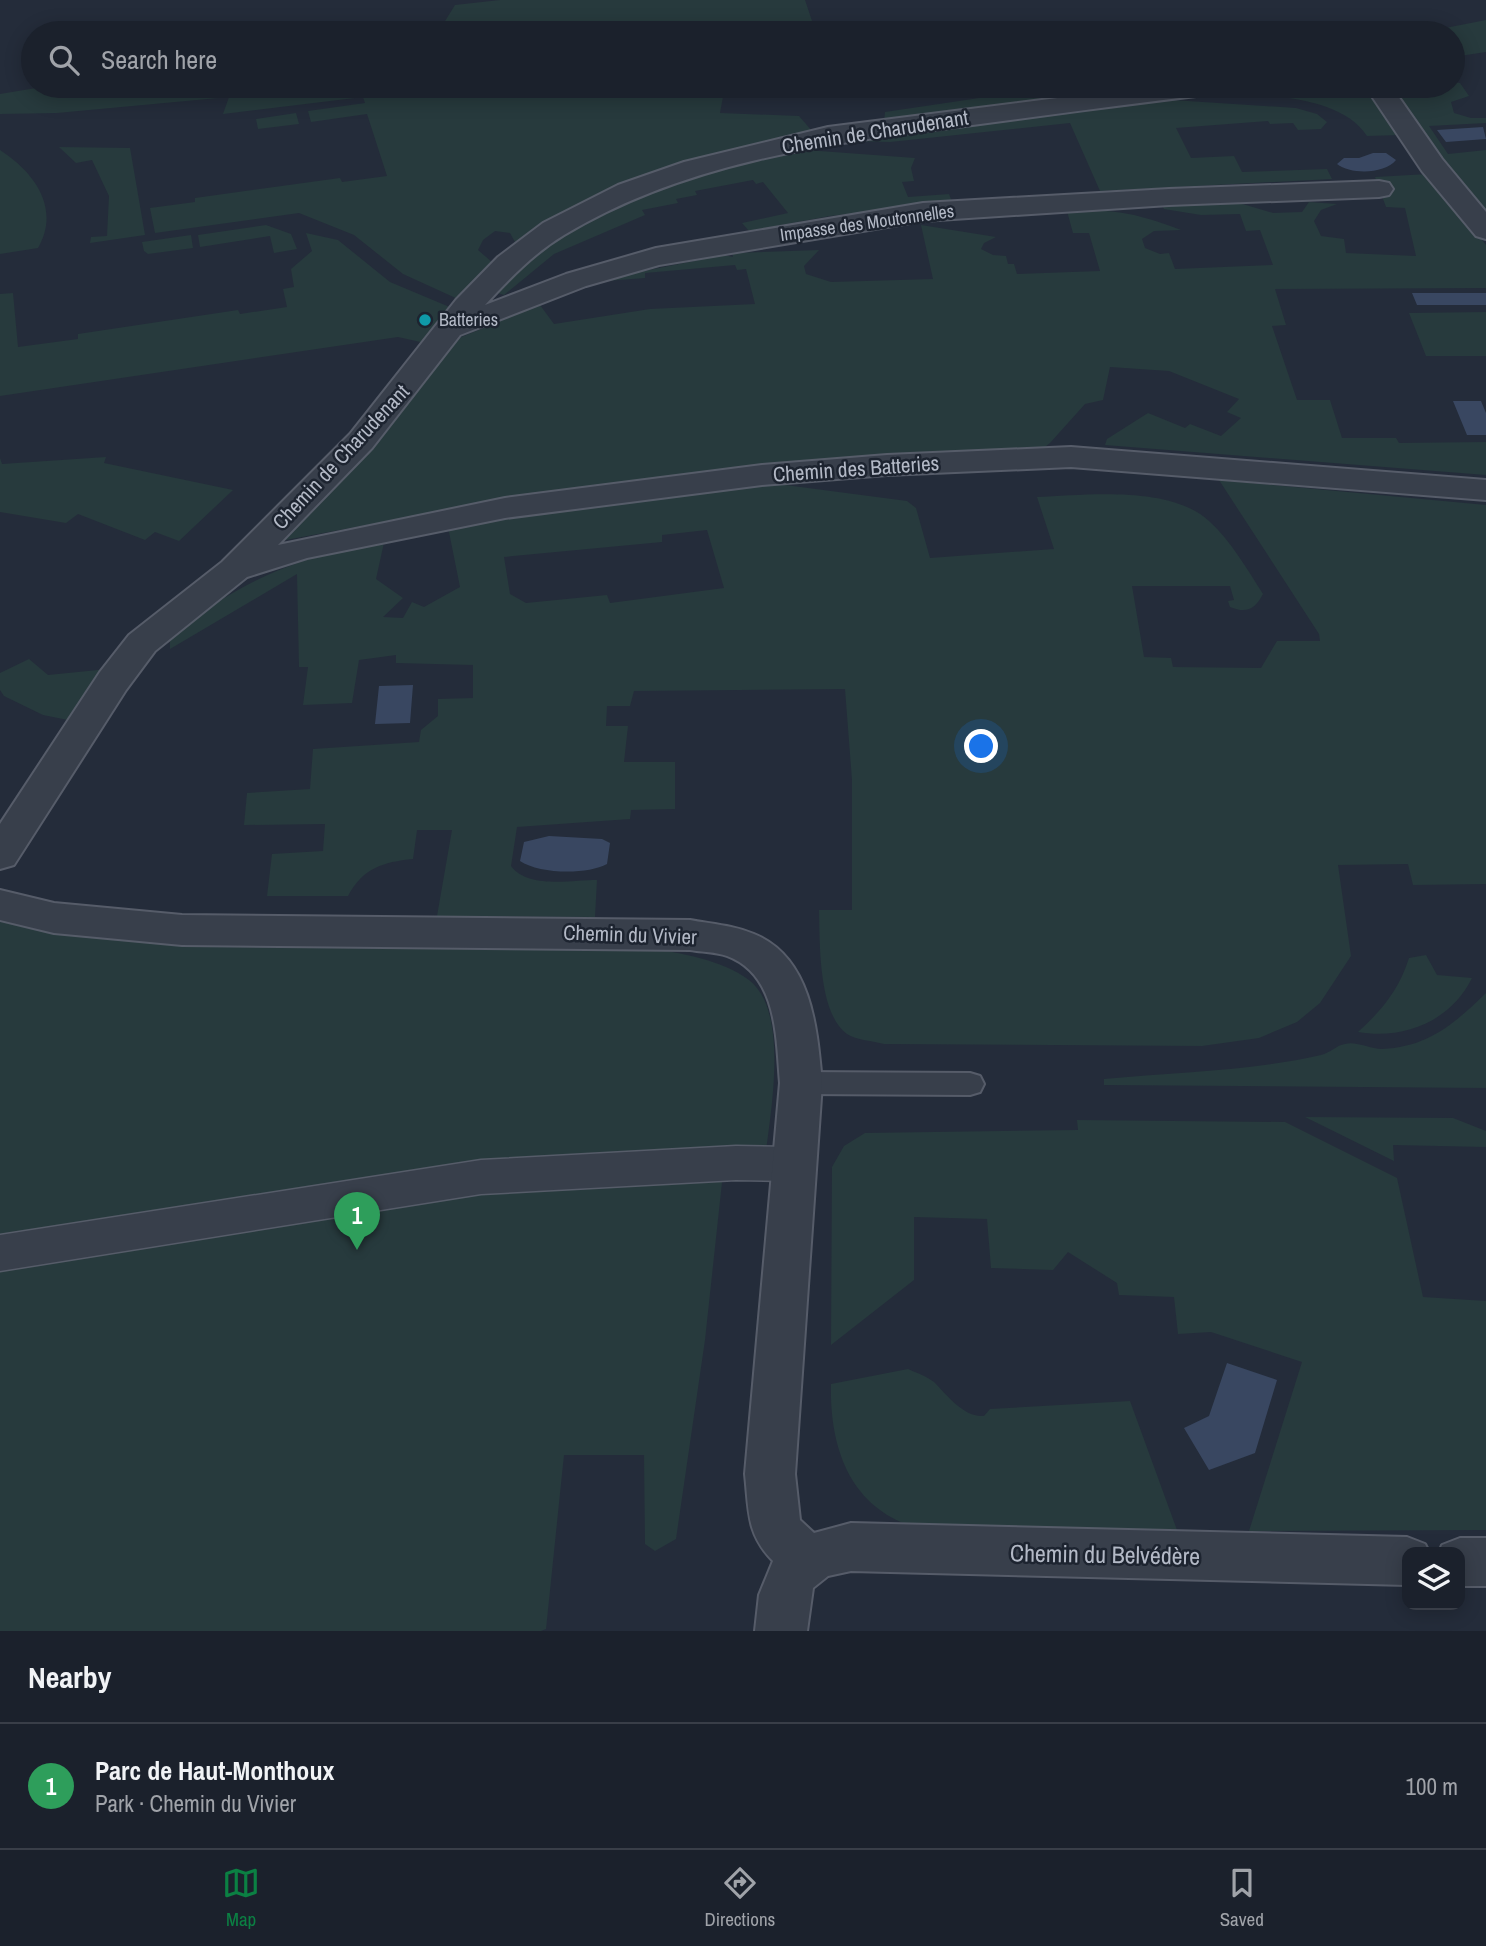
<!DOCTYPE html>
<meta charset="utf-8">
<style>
body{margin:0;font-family:"Archivo Narrow",sans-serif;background:#282e38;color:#f1f3f6}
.controls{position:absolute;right:21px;bottom:21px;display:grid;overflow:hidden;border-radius:14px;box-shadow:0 4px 18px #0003}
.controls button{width:63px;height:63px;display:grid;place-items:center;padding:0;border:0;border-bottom:2px solid #393e48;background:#1b212c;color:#f1f3f6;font:35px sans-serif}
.you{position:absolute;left:982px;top:747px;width:24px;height:24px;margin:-18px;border:5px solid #fff;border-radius:50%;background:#1a73e8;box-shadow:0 0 0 10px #1a73e833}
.badge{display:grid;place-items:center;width:46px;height:46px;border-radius:50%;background:#0b8043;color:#fff;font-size:23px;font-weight:700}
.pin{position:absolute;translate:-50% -58px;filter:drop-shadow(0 2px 4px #0008)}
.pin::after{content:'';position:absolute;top:37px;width:24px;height:21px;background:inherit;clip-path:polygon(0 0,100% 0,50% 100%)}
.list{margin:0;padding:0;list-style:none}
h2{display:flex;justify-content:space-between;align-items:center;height:91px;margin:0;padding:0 28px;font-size:30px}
h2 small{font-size:23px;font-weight:400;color:#a0a3a9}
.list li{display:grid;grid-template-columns:46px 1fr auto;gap:21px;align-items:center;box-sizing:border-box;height:126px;padding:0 28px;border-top:2px solid #393e48}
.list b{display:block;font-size:26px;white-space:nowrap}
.list p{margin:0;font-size:23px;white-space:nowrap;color:#a0a3a9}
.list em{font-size:23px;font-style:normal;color:#a0a3a9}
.icon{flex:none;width:38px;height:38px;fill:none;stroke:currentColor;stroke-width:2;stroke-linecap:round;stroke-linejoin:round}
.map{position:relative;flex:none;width:1486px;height:1631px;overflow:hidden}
.search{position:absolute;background:#1b212c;box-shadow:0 4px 18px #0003;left:21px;right:21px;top:21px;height:77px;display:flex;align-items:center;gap:18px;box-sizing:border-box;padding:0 24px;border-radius:38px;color:#a0a3a9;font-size:26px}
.sheet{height:217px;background:#1b212c}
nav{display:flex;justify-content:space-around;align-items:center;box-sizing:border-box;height:98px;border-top:2px solid #393e48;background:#1b212c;font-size:19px;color:#a0a3a9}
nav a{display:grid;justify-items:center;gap:4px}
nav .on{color:#0b8043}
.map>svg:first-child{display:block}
</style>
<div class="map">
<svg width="1486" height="1631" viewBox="0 0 1486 1631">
<rect width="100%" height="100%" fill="#242c3a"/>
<!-- green -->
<path fill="#273a3d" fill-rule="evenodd" d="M500,0H805L816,33H407L442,26L455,5Z
M1486,20V52L1453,57V33H1420Z
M1453,82L1460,83L1469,96L1451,102L1454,113L1471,118H1486V123L1429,126L1448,154L1486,150V217L1400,107L1393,86H1453Z
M48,86H725L720,113L799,116L812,131L593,199L515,242L510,233L495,231L483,240L478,250L493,263L460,300L403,274L354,235L299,213L155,233L150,208L195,202V198L340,178L342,182L387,176L367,114L311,122L308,111L365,103L363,97L223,114L229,97L57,113L0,114V94Z
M1061,86H1142L884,123L885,112Z
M1247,86H1362L1400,135L1367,136C1335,88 1239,96 1186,93Z
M1157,99L1296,108L1317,114L1327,122L1321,129L1298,130L1293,123L1270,124L1268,121L1176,128L1191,158L1234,156L1242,172L1327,169L1332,179L1100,191L1070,123L890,142L849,141Z
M296,113L299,124L258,129L256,119Z
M59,147L130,148L145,235L90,243L91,237L107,236L109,196L92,160L76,163Z
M0,150C34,172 61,208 38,248L0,254Z
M806,150L915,158L911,168L914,181L902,182L908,197L949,194L952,202L830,216L749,231L742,223L788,213L763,182L756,184L753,180L695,191L697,195L676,199L678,203L642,210L645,215L554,254L504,295L498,293L503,287L498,286C516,271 533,253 552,241C627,193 719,163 806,150Z
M1428,174L1486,245V288L1275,289L1286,325L1272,326L1297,400H1330L1342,438H1396L1399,443L1486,442V475L1105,445L1107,439L1148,413L1185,428L1190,424L1221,436L1241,418L1227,412L1239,399L1169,371L1110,367L1103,400L1085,404L1050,443L1036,454L481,504L280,541L377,443L454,340L540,305L554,324L650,309L755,304L746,269L737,270L735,265L645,273V278L606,281L609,278L724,255L733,257L732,253L819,250L804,266L806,274L831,282L933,279L921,225L996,237L984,243L981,249L993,255L1006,256L1008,264H1014L1017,274L1100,271L1089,233H1073L1067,211C1113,208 1139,214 1181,230L1154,231L1142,239L1145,248L1160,254L1169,253L1175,269L1273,265L1260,230L1246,231L1240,214L1201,215L1164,209L1162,205L1236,202L1273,213L1302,212L1309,202L1337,204L1321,210L1314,221L1321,236L1344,239L1346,253L1416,256L1405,208L1386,207L1375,177Z
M266,225L291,234L297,249L274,253L270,236L200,247L198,235Z
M306,233L338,240L390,282L452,308L425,343L398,337L0,396V294L13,293L18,347L78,339V334L238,310L240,314L287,307L283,289L294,287L291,269L312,251Z
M191,235L193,248L148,254L144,251L142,242Z
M1486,312V356H1426L1409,313Z
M106,457L104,463L233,490L179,541L155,532L145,540L78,514L66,523L0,512V458L2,464Z
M1219,480L1486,505V884L1413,885L1408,864L1338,865L1351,956L1320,1003L1297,1022L1259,1038L1202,1046L884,1044C873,1041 856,1040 847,1034C818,1013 820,943 819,910H852V780L845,689L634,691L630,706H607L606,726H628L624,762H675V809L631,810L630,819L517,827L511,866C528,889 571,880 597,880L595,917L437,916L452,830H417L413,859C383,862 363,868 348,896H267L272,854L323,851L325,824L244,825L247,793L310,789L313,749L419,742L421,730L438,716V699L473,698V665L396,663V655L359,660L352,703L303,705L308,667H299L297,574L170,649V637C244,577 293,561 385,538L376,579L403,598L383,617L403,618L412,602L424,607L460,587L448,527L588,503L770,483L907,501L916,508L930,558L1054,549L1037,497C1086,495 1170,485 1209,521C1231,541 1247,569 1263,594C1255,609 1247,614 1230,607L1228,601L1234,600L1230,586H1132L1144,657L1171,658L1173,667L1261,668L1277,641H1320L1319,634ZM707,530L724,588L610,603L607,595L526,603L510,594L504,557L662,542V535Z
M29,659L48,675L108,669L68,720L43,715L4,696L0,690V673Z
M0,922L118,940L647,947C681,954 721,959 749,980C789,1011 771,1109 766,1152L724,1164L705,1340L676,1539L655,1551L645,1544L644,1455H564L546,1629L541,1631H0Z
M1426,955L1437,975L1472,978C1451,1021 1404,1040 1358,1032C1382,1010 1399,990 1409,958Z
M1486,993V1088L1104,1085V1079C1176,1072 1251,1071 1321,1055C1330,1053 1337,1045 1345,1044C1356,1041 1370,1049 1382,1049C1428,1047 1454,1024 1486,993Z
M1305,1117L1453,1118L1486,1131V1147L1393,1145L1394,1161Z
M1077,1120L1285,1122L1397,1178L1423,1297L1486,1301V1530L1249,1531L1302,1362L1211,1332L1178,1334L1174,1297L1119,1295L1117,1283L1068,1252L1053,1270L991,1268L987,1219L914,1217V1280L831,1345L832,1167L844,1146L865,1133L1078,1130Z
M908,1369C917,1373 926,1376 934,1382C946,1394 964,1418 984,1416L990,1409L1130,1401L1177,1530C1127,1530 1077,1531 1027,1532C1001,1532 973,1535 947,1533C861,1526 829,1463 831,1384Z"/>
<!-- water -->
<path fill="#394761" d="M1483,127L1486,139L1446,142L1437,130Z
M1373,153H1386L1396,160C1385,174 1351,175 1337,164L1344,158H1359Z
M1412,293H1486V305H1417Z
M1453,401H1481L1486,413V435H1467Z
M413,685L410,723L375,724L379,686Z
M549,836L602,839L610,843L607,864C587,875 539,874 520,861L524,842Z
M1227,1363L1277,1380L1255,1453L1209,1470L1184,1428L1209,1416Z"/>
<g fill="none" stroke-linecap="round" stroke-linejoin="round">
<!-- service casing -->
<g stroke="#565c69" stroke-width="4">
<path id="service" d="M801,1072L970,1073L980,1076L984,1084L980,1092L970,1095L801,1094L791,1091L787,1083L791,1075Z"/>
</g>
<!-- pedestrian casing -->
<g stroke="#565c69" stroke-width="3">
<path id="pedestrian" d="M736,1146L793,1147L808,1152L814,1164L808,1176L793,1181L736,1180L481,1194L0,1271V1235L481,1160Z"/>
</g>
<!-- minor casing -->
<g stroke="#565c69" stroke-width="4">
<path id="minor" d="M1152,86H1225L1221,92L1212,94C1130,104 1047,115 965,126C828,143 685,162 564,235C534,253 509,279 485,305L566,274L656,248L923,203L1169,189L1379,181L1389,183L1393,189L1389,195L1379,197L1169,205L923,221L659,265L586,286L460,335L372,448L278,545L505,498L762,465L887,455L1071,447L1486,480V500L1071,467L887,475L762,485L505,518L307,558L247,577L155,651L126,690L14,865L0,869V824L100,672L129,635L222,562L350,434L456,300L498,257L543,223L618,185L684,162L828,127Z
M1365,86H1391L1442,159L1486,212V239L1476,236L1422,171Z
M0,890L54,903L182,915L690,920C711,924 733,925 754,934C812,958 817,1028 822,1083L795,1474L800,1520L814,1533L851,1523L1407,1537L1425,1544L1429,1552H1407V1585L851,1571L828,1576L813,1588L807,1631H755L759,1595L773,1561C746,1534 749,1510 745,1474L780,1083C776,1038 778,975 727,956C716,952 702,952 690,950L182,945L54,933L0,920Z
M1460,1538H1486V1586H1460V1552H1439L1442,1545Z"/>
</g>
<!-- service -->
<use href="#service" fill="#383f4b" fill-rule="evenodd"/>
<!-- pedestrian -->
<use href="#pedestrian" fill="#383f4b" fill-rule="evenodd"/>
<!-- minor -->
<use href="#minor" fill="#383f4b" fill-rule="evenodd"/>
</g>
<!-- markers -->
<circle fill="#0f9aa8" stroke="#1d2430" stroke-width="2.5" cx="425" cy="320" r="7"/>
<g text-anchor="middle" stroke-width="5" stroke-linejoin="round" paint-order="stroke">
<!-- far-street labels -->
<g font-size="18" fill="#b3b9c6" stroke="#1d2430">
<text transform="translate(867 223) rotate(-8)" y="6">Impasse des Moutonnelles</text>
</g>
<!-- far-poi labels -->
<g font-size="18" fill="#b3b9c6" stroke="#1d2430" text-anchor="start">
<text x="439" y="326">Batteries</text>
</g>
<!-- street labels -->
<g font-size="21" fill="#b3b9c6" stroke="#1d2430">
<text transform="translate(875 132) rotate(-9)" y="7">Chemin de Charudenant</text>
<text transform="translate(341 457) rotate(-47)" y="7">Chemin de Charudenant</text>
<text transform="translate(856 469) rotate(-4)" y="7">Chemin des Batteries</text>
<text transform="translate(630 935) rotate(2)" y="7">Chemin du Vivier</text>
</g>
<!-- near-street labels -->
<g font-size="24" fill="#b3b9c6" stroke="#1d2430">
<text transform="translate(1105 1555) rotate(1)" y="8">Chemin du Belvédère</text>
</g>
</g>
</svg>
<div class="controls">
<button><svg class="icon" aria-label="layers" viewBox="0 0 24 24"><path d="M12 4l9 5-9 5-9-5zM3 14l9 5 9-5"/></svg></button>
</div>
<div class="you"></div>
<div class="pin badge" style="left:357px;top:1250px;background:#2e9e5b">1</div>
<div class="search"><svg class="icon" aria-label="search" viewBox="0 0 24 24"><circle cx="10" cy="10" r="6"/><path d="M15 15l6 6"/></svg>Search here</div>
</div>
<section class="sheet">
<h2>Nearby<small></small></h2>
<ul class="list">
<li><span class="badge" style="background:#2e9e5b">1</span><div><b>Parc de Haut-Monthoux</b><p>Park · Chemin du Vivier</p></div><em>100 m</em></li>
</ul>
</section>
<nav>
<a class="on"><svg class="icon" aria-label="map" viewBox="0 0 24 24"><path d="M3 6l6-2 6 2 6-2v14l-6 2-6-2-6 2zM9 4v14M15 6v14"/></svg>Map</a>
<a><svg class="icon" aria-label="directions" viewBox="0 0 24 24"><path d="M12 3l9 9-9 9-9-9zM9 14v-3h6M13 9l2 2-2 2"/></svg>Directions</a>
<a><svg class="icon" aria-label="saved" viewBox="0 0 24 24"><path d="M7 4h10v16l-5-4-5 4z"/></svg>Saved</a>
</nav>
